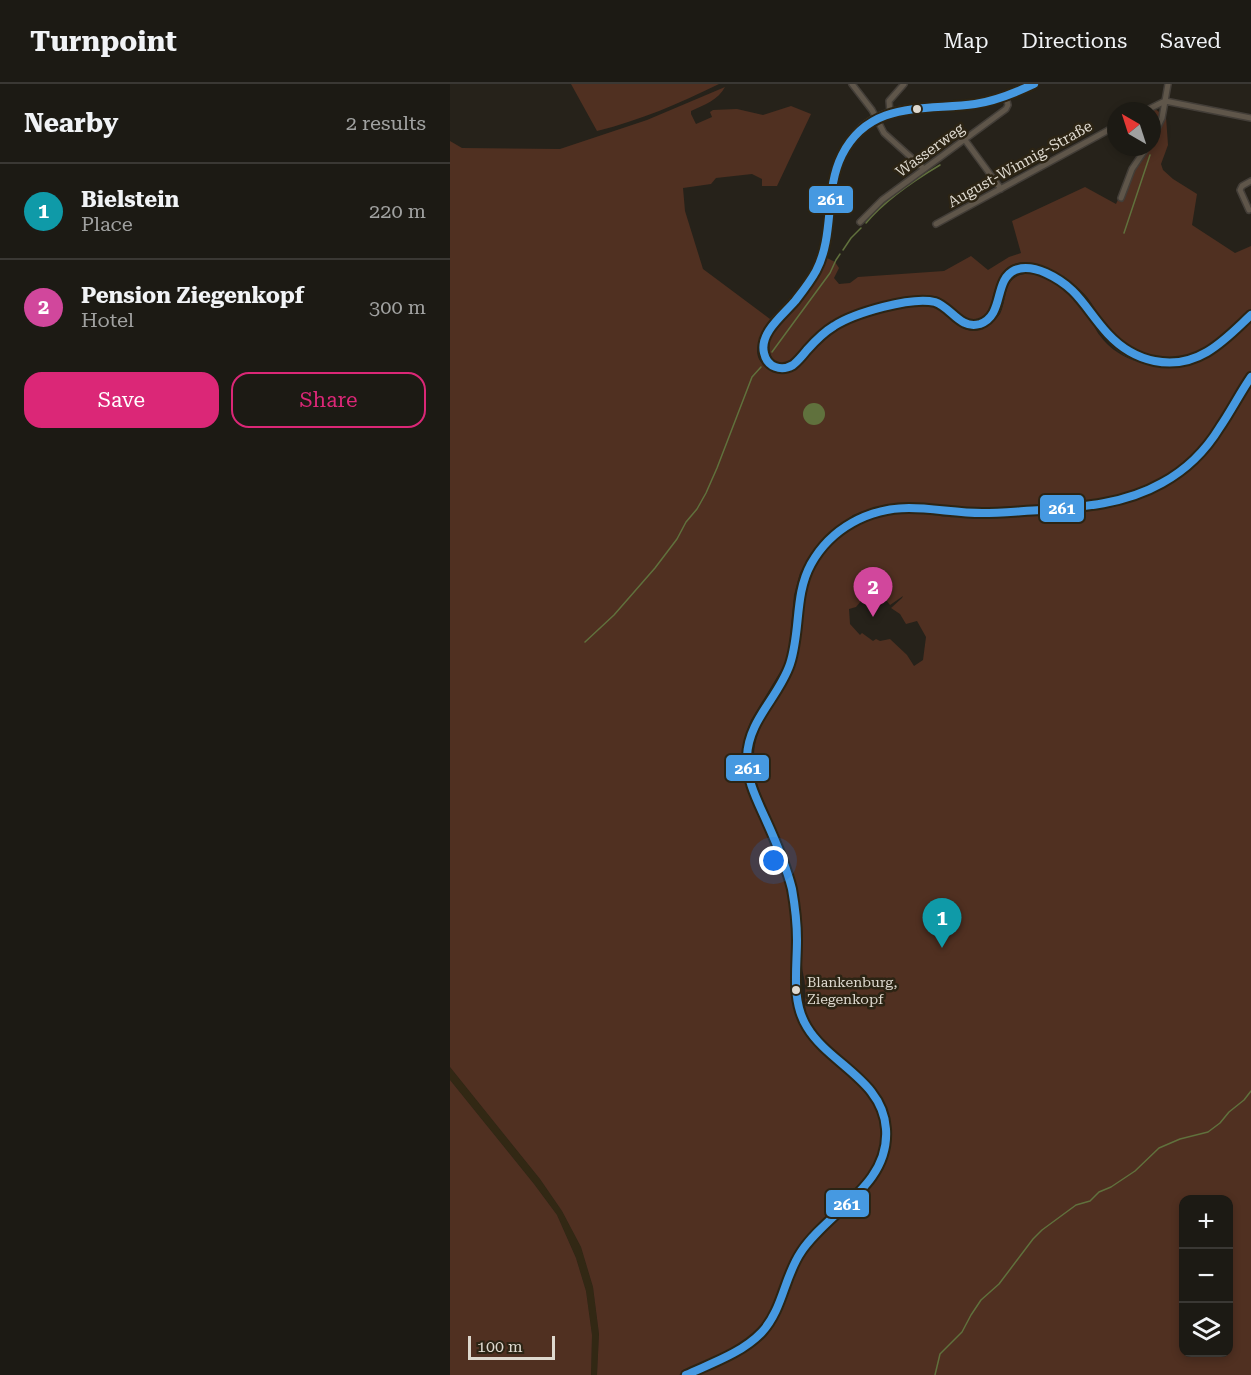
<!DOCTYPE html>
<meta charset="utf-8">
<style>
body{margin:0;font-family:"Roboto Serif",serif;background:#292722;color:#f1f3f6}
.controls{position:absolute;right:18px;bottom:18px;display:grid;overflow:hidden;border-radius:12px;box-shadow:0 3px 9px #0003}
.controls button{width:54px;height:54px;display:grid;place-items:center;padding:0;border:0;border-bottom:2px solid #3a3834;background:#1c1a14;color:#f1f3f6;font:30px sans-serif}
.compass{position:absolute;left:657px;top:18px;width:54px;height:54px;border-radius:50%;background:#1c1a14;box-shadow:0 3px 9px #0003;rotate:321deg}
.scale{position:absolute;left:18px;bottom:15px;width:87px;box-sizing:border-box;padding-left:6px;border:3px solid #ded9cf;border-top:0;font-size:16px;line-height:21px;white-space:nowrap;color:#ded9cf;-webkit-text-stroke:4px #2c2414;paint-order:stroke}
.you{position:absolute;left:324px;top:777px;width:21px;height:21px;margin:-15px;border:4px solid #fff;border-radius:50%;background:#1a73e8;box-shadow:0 0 0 9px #1a73e833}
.badge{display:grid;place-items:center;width:39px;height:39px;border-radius:50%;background:#db2777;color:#fff;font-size:20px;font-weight:700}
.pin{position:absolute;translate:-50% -50px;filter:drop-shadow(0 2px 3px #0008)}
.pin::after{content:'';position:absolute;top:32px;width:21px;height:18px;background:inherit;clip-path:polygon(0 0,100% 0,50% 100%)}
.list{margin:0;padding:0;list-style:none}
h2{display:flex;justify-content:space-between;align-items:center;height:78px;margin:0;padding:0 24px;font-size:26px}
h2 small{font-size:20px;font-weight:400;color:#a0a1a0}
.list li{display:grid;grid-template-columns:39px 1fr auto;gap:18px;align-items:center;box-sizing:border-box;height:96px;padding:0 24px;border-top:2px solid #3a3834}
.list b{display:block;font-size:22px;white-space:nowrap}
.list p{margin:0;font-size:20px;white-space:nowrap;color:#a0a1a0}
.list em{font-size:20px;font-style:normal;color:#a0a1a0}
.actions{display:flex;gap:12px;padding:18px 24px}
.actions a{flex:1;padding:14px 0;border:2px solid #db2777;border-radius:18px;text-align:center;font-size:21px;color:#db2777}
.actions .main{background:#db2777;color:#fff}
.icon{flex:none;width:33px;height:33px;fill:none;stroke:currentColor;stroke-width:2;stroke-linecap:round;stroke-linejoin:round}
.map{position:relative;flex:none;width:801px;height:1291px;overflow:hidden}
header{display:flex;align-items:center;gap:36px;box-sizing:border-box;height:84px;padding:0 30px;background:#1c1a14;border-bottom:2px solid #3a3834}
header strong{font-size:28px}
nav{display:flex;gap:33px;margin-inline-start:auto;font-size:21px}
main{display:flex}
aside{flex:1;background:#1c1a14}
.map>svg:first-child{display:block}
</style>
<header>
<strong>Turnpoint</strong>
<nav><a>Map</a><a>Directions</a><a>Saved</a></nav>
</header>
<main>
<aside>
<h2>Nearby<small>2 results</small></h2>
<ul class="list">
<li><span class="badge" style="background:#0f9aa8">1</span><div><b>Bielstein</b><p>Place</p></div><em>220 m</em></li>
<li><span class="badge" style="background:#d1479c">2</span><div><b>Pension Ziegenkopf</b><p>Hotel</p></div><em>300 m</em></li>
</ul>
<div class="actions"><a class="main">Save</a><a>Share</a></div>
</aside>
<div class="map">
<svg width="801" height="1291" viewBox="0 0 801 1291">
<rect width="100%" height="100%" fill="#26221a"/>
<!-- built -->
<path fill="#322814" d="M0,983L90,1095L112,1127L131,1163L143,1203L149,1250L147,1291H141L142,1251L136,1207L126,1174L107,1131L84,1100L0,996Z"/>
<!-- green -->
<path fill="#503021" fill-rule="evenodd" d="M121,0H269C228,20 191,36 147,47Z
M275,3C268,16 254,21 241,27V30L246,40L262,33L260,28L263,26L287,25L313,31L341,22L361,30L327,102H312V95L302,90L266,94L261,100L233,104L235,127L253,185L320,235L341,213L343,214C328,230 287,266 319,285C327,290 335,289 342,285C356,272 369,255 386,245C401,235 466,215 482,222C498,228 509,251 528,246C537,243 545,237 550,230C557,217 553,197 570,191C576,189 582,189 588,191C612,198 628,217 642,238C645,243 647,249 651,253C672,282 724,291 755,274C772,265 787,249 801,237V287L788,303L771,334L752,361L735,378L706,398L684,408L661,415L637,418L518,425L456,419L434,421L413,427L403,431L376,452L361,470L350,489L344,511L339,564L335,580L301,636L295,652L292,670L293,688L297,705L320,756L334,794L340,822L343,843V907L353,943L367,962L393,985L422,1015L427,1022L432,1038V1064L422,1087L410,1102L363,1148L330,1211L322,1228L314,1240L304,1251L286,1263L229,1291H147L149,1250L143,1203L131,1163L112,1127L90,1095L0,983V57L12,64L110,65L197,36Z
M705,25L716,33L718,61L711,80L713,86L723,95L747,110L742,141L785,169L801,162V225C787,238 772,254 756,263C726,280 687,276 663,251C653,239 646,225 637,213C622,196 602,182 579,179C554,175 547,195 542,216C542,219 542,222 541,224C538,230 532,234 526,235C511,239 500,215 484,212C463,208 417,224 395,231C387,235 378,240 371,246C361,255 352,269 340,276C323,288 316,267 321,253L359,205L368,192L377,174L385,178L389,184L384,194L389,200L400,199L408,193L494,187L521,172L538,186L559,173L571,169L562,137L635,103L666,120L692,65V63H702V27Z
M801,302V1291H246C270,1280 298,1271 316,1252C337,1229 338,1198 353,1173C380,1129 447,1104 441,1045C436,988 382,982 359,938C353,926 356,915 355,902C355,895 352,888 352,881C351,869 353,856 352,844C351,832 349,820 347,808C342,782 330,757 320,732C311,711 302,693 304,670C306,633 337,611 346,578C354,547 349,514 364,485C382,451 420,426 459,428C479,430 498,434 518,434C540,434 562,431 583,430C630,428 669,428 711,405C739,389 761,366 778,339C786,326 792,313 801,302ZM418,509L436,516L440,521L453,512L452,514L441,524L450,530L456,540L467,537L476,553L473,576L464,582L457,571L440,555L430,557L426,555L423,557L412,549L410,551L400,540L399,525L406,523ZM734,1116H778V1268H734Z
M0,996L84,1100L107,1131L126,1174L136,1207L142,1251L141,1291H0Z"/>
<!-- water -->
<path fill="#60713d" d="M353 330a11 11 0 1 1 22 0a11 11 0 1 1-22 0Z"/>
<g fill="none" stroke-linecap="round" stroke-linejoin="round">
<!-- stream -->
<path stroke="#60713d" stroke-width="1.5" d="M416,139C436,115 463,97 490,81
M674,149L700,71
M393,166L401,154L411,144
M322,268L380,189L386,176L390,170
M135,558L164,531L205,484L227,455L236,438L247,425L256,409L267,384L302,293L311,283
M485,1291L490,1270L512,1248L521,1231L531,1216L549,1200L583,1155L592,1146L626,1121L640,1117L649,1108L661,1103L685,1087L709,1064L730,1055L758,1048L770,1039L779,1028L794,1016L801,1007"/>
<!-- street casing -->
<g stroke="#433e38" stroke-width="8">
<path id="street" d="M402,0L422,26L434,49L474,85
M715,17L801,34
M695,27L715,17
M440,28L439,17L454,0
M702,55L712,34L718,0
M515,56L551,105
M671,114L682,85L697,63
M799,126L790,106L792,102L801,97
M410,138L432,116L556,25L558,21L556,13
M486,140L666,42"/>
</g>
<!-- primary casing -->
<g stroke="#433e38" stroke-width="10">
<path id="primary" d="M584,0C565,10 546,17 525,20C472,28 420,13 392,71C374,108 386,151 366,187C358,201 349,213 338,225C331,234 320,243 316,254C313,259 313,264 314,269C317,283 330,288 342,281C348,277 353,271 357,266C367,256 376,246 389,239C406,229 467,212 485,218C502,223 509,246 529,240C558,231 542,196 565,186C573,183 582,184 591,187C646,203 644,268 706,278C724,280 742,276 757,268C773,258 787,244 801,231
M236,1291C262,1278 293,1269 313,1247C334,1225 335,1193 351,1168C378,1128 441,1101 436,1045C432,993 380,983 357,943C340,915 348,880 347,849C347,837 346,825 343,812C339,788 329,765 319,743C309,720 297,699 297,673C298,634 328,615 340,581C351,547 343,513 361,480C380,445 418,423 458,424C478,424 497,429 517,429C541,430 566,428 590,426C633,423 674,421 712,399C735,386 755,366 770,344C781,327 789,309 801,293"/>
</g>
<!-- street -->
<use href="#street" stroke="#5f564a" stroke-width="5"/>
<!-- primary -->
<use href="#primary" stroke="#605242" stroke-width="8"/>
<!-- bus-1 casing -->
<g stroke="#2c2414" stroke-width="12">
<path id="bus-1" d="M584,0C565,9 546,17 525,20C474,27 420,16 392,71C374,107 385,151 366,187C360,198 352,208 345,217C333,231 309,249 314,269C317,283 331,288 343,281C348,277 353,271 357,266C365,257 374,248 384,242C404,229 462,212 485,218C501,223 510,246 530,240C555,231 543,196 565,186C575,182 587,185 596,189C629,204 635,225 658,250C684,278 723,288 757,268C774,258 787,244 801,231
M236,1291C262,1279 292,1269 312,1248C333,1225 334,1193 351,1168C378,1127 440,1102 436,1045C433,996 379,980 357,943C341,917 347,885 347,856C347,839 345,822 342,805C336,781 326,758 316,736C307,716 296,695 297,673C298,636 329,613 340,580C351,547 344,511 361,480C381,444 419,424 459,424C483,424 507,429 532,429C552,429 571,427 591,426C633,423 675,420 712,399C736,386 756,366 770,343C781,327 790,309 801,293"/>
</g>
<!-- bus-1 -->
<use href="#bus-1" stroke="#4699e1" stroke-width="8"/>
</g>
<!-- markers -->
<g fill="#ded9cf" stroke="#2c2414" stroke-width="2">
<circle cx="467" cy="25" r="5"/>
<circle cx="346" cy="906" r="5"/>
</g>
<g text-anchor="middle" stroke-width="5" stroke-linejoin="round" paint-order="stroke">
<!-- bus labels -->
<g font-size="14" fill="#ded9cf" stroke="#2c2414" text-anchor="start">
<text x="357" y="903">Blankenburg,<tspan x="357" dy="17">Ziegenkopf</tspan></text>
</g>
<!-- street labels -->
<g font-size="15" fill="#ded9cf" stroke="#2c2414">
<text transform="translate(480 66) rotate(-36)" y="5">Wasserweg</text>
<text transform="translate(570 80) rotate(-29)" y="5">August-Winnig-Straße</text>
</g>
</g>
<g stroke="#2c2414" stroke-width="2">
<rect x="358" y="101" width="46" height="29" rx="6" fill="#4699e1"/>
<rect x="589" y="410" width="46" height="29" rx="6" fill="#4699e1"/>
<rect x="275" y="670" width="45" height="28" rx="6" fill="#4699e1"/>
<rect x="375" y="1105" width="45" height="29" rx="6" fill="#4699e1"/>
</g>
<g font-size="16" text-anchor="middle" font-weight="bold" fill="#fff">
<text x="381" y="121">261</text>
<text x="612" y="430">261</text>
<text x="298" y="690">261</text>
<text x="397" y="1126">261</text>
</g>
</svg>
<div class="controls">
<button>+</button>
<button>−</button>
<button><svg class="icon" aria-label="layers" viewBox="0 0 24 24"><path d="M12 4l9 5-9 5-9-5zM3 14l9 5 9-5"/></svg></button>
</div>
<svg class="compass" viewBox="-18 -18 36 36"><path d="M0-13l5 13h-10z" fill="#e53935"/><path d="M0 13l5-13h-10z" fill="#a0a1a0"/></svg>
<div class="scale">100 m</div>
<div class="you"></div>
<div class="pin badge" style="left:492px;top:864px;background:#0f9aa8">1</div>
<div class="pin badge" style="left:423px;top:533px;background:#d1479c">2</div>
</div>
</main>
